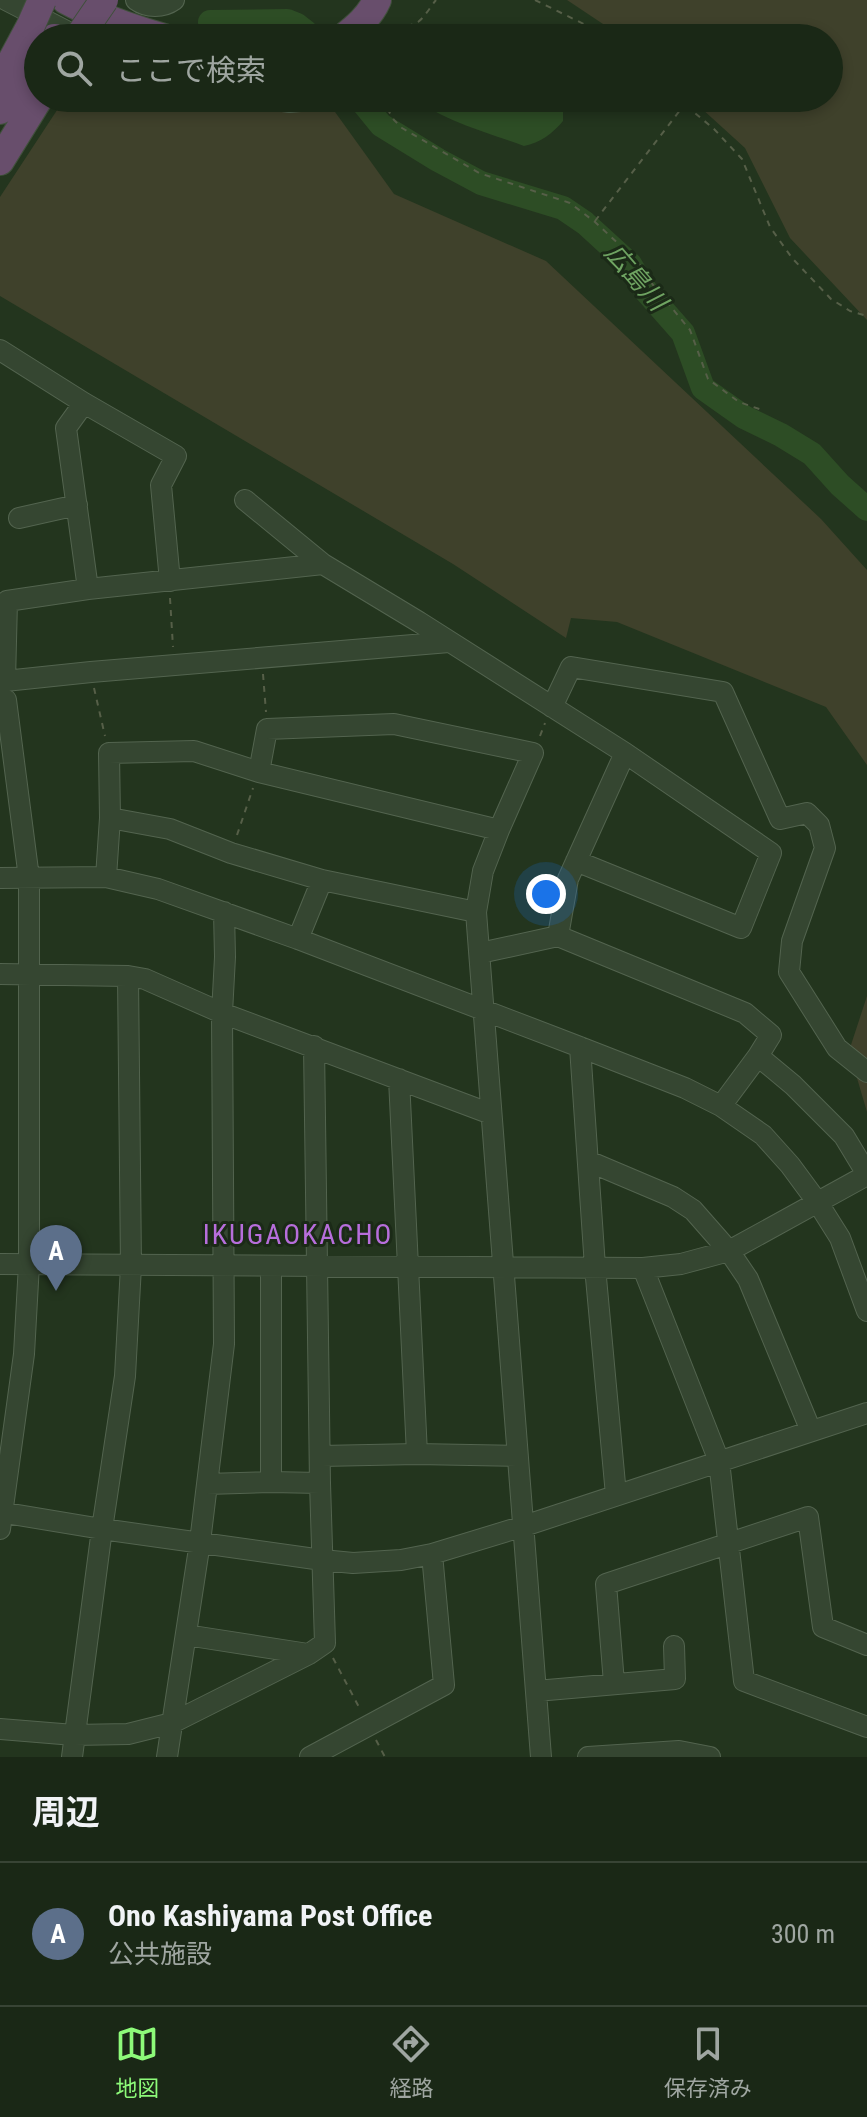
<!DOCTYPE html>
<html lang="ja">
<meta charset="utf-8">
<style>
body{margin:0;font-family:"Roboto Condensed","Noto Sans JP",sans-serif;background:#23301f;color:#f1f3f6}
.you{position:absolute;left:546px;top:894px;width:28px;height:28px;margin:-20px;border:6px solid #fff;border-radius:50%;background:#1a73e8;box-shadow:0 0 0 12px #1a73e833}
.badge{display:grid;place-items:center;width:52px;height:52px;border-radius:50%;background:#8dfa79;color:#fff;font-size:26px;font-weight:700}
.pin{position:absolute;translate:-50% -66px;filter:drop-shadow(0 2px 4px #0008)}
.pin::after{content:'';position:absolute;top:42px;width:28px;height:24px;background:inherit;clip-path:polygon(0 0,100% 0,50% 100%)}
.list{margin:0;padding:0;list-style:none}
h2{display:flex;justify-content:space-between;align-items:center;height:104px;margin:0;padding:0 32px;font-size:34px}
h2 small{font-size:26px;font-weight:400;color:#9fa6a1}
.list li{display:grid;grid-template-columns:52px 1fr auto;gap:24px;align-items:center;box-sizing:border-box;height:144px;padding:0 32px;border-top:2px solid #384435}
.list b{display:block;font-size:30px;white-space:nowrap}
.list p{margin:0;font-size:26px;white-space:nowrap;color:#9fa6a1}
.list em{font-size:26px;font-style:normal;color:#9fa6a1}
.icon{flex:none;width:44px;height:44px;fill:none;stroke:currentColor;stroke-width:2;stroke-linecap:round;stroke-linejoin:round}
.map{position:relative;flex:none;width:867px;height:1757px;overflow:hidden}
.search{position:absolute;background:#1a2816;box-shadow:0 4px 12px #0003;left:24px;right:24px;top:24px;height:88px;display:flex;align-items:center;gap:20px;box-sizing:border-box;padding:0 28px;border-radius:44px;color:#9fa6a1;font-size:30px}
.sheet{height:248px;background:#1a2816}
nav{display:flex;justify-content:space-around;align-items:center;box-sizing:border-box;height:112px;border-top:2px solid #384435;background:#1a2816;font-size:22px;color:#9fa6a1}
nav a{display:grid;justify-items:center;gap:4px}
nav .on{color:#8dfa79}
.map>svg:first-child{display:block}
</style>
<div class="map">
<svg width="867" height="1757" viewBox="0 0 867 1757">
<rect width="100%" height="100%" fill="#23351e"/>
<!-- green -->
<path fill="#3f412b" d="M567,0H867V320L790,238L745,148L690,98H829V38H624Z
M65,98H325L394,194L546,261L821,519L867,570V765L826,707L617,622L571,618L566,638L453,564L0,296V197Z
M867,996V1112L849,1051Z"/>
<!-- water -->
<path fill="#2d4d25" d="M414,98H548L563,111V121C553,133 540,143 524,146C486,132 446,122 414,98Z"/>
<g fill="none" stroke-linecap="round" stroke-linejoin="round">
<!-- stream -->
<path stroke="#2d4d25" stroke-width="4" d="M409,102L414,98
M381,125L383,123"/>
<!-- river -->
<path stroke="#2d4d25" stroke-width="24" d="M210,22L287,21L297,25L306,32
M359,98L381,125L438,160L481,183L563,208L585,223L630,264L646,291L683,333L703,388L744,417L781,435L812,454L840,485L867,509"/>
<!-- minor casing -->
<g stroke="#53644f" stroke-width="22">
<path id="minor" d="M6,0L74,35
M136,0C147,8 163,8 174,0
M263,98L290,102L330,98
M0,350L84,403L176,456L161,485L170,581
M84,403L66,428L88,589
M245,500L323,564L419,622L625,753L771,853L741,928L576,861
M19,518L77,505
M5,681L7,601L88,589L323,564
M0,685L5,681L91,672L449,642
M0,697L6,700L29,878V1264L24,1354L0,1529
M552,707L571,667L723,692L780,819L807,813L819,825L825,848L792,941L789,972L837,1048L867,1072
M625,753L568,879L558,936L745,1013L771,1035L758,1056L721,1106
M259,772L267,729L394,724L533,753L499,830
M110,818L109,753L194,751L259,772L499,830L483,871L476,912L541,1757
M106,877L110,818L170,829L231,853L322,880L476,912
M0,878L106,877L158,889L298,939L580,1047L685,1088L721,1106L763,1135L790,1165L818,1203L840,1238L867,1311
M298,939L322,880
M480,953L558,936
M0,974L128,976L145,979L222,1013L491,1114
M580,1047L595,1267L616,1495
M758,1056L793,1085L844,1136L867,1174
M399,1079L417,1454
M588,1161L673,1197L693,1210L729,1251L748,1279L811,1431
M0,1264L643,1268L681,1264L729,1251L867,1175
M271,1267V1482
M643,1268L719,1461L744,1681L867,1727
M321,1456L417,1454L517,1456
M207,1484L271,1482L320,1483
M0,1512L102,1529L322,1560L353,1563L401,1560L432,1554L524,1526L867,1413
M186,1635L308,1654
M614,1683L606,1584L808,1517L823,1627L867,1645
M536,1691L675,1679L674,1646
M0,1729L74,1735L128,1734L172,1723L309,1654L325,1643L320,1483L314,1046
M72,1757L102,1529L125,1376L131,1266L128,976
M167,1757L200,1542L224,1344L222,1013L225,957L224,912
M310,1757L444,1685L432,1554
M588,1757L679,1751L710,1757"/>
</g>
<!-- highway casing -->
<g stroke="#40503c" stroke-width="30">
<path id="highway" d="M66,0C97,17 130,28 164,38
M54,38H55
M343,38C357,27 370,16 377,0
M0,83L31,25
M0,110L38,59
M0,161L39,98"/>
</g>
<!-- path -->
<path stroke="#565f48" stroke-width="2" stroke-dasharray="6 6" stroke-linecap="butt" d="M535,0L600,32L607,38
M388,38C396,20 405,30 418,22C424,18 431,6 436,0
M381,98L394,120L402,128L479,173L570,203L595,222L637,261L653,285L690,330L708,379L739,402L762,410
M677,98L714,129L742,159L770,227L792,258L831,299L850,311L867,316
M595,221L684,105
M170,598L173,647
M263,674L266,712
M94,688L105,736
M540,736L545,723
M237,835L253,788
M333,1658L360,1709
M376,1740L385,1757"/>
<!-- minor -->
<use href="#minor" stroke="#354631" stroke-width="20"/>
<!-- highway -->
<use href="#highway" stroke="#684e6c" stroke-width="28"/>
<!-- highway-bridge casing -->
<g stroke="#40503c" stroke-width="30" stroke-linecap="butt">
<path id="highway-bridge" d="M31,25L42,0
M78,38L104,0"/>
</g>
<!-- highway-bridge -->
<use href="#highway-bridge" stroke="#684e6c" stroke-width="28"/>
</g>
<g text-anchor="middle" stroke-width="6" stroke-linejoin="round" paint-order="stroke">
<!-- water labels -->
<g font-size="26" font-style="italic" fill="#6fa462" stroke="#1b2a17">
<text transform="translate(636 277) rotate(49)" y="9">広島川</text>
</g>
<!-- quarter labels -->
<g font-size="28" letter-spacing="2" fill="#b76edb" stroke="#1b2a17">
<text x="298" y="1244">IKUGAOKACHO</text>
</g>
</g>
</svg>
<div class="you"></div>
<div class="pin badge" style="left:56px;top:1291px;background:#5c6f8a">A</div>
<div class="search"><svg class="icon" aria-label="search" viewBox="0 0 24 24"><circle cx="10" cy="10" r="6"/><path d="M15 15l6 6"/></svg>ここで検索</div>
</div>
<section class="sheet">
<h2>周辺<small></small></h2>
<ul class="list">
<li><span class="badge" style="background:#5c6f8a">A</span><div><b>Ono Kashiyama Post Office</b><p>公共施設</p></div><em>300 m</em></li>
</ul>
</section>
<nav>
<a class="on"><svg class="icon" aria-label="map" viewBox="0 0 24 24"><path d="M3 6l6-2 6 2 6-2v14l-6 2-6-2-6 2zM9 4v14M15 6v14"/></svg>地図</a>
<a><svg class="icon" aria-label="directions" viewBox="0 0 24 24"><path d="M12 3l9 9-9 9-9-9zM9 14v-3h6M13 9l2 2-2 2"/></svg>経路</a>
<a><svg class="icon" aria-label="saved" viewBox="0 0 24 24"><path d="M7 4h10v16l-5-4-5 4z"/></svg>保存済み</a>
</nav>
